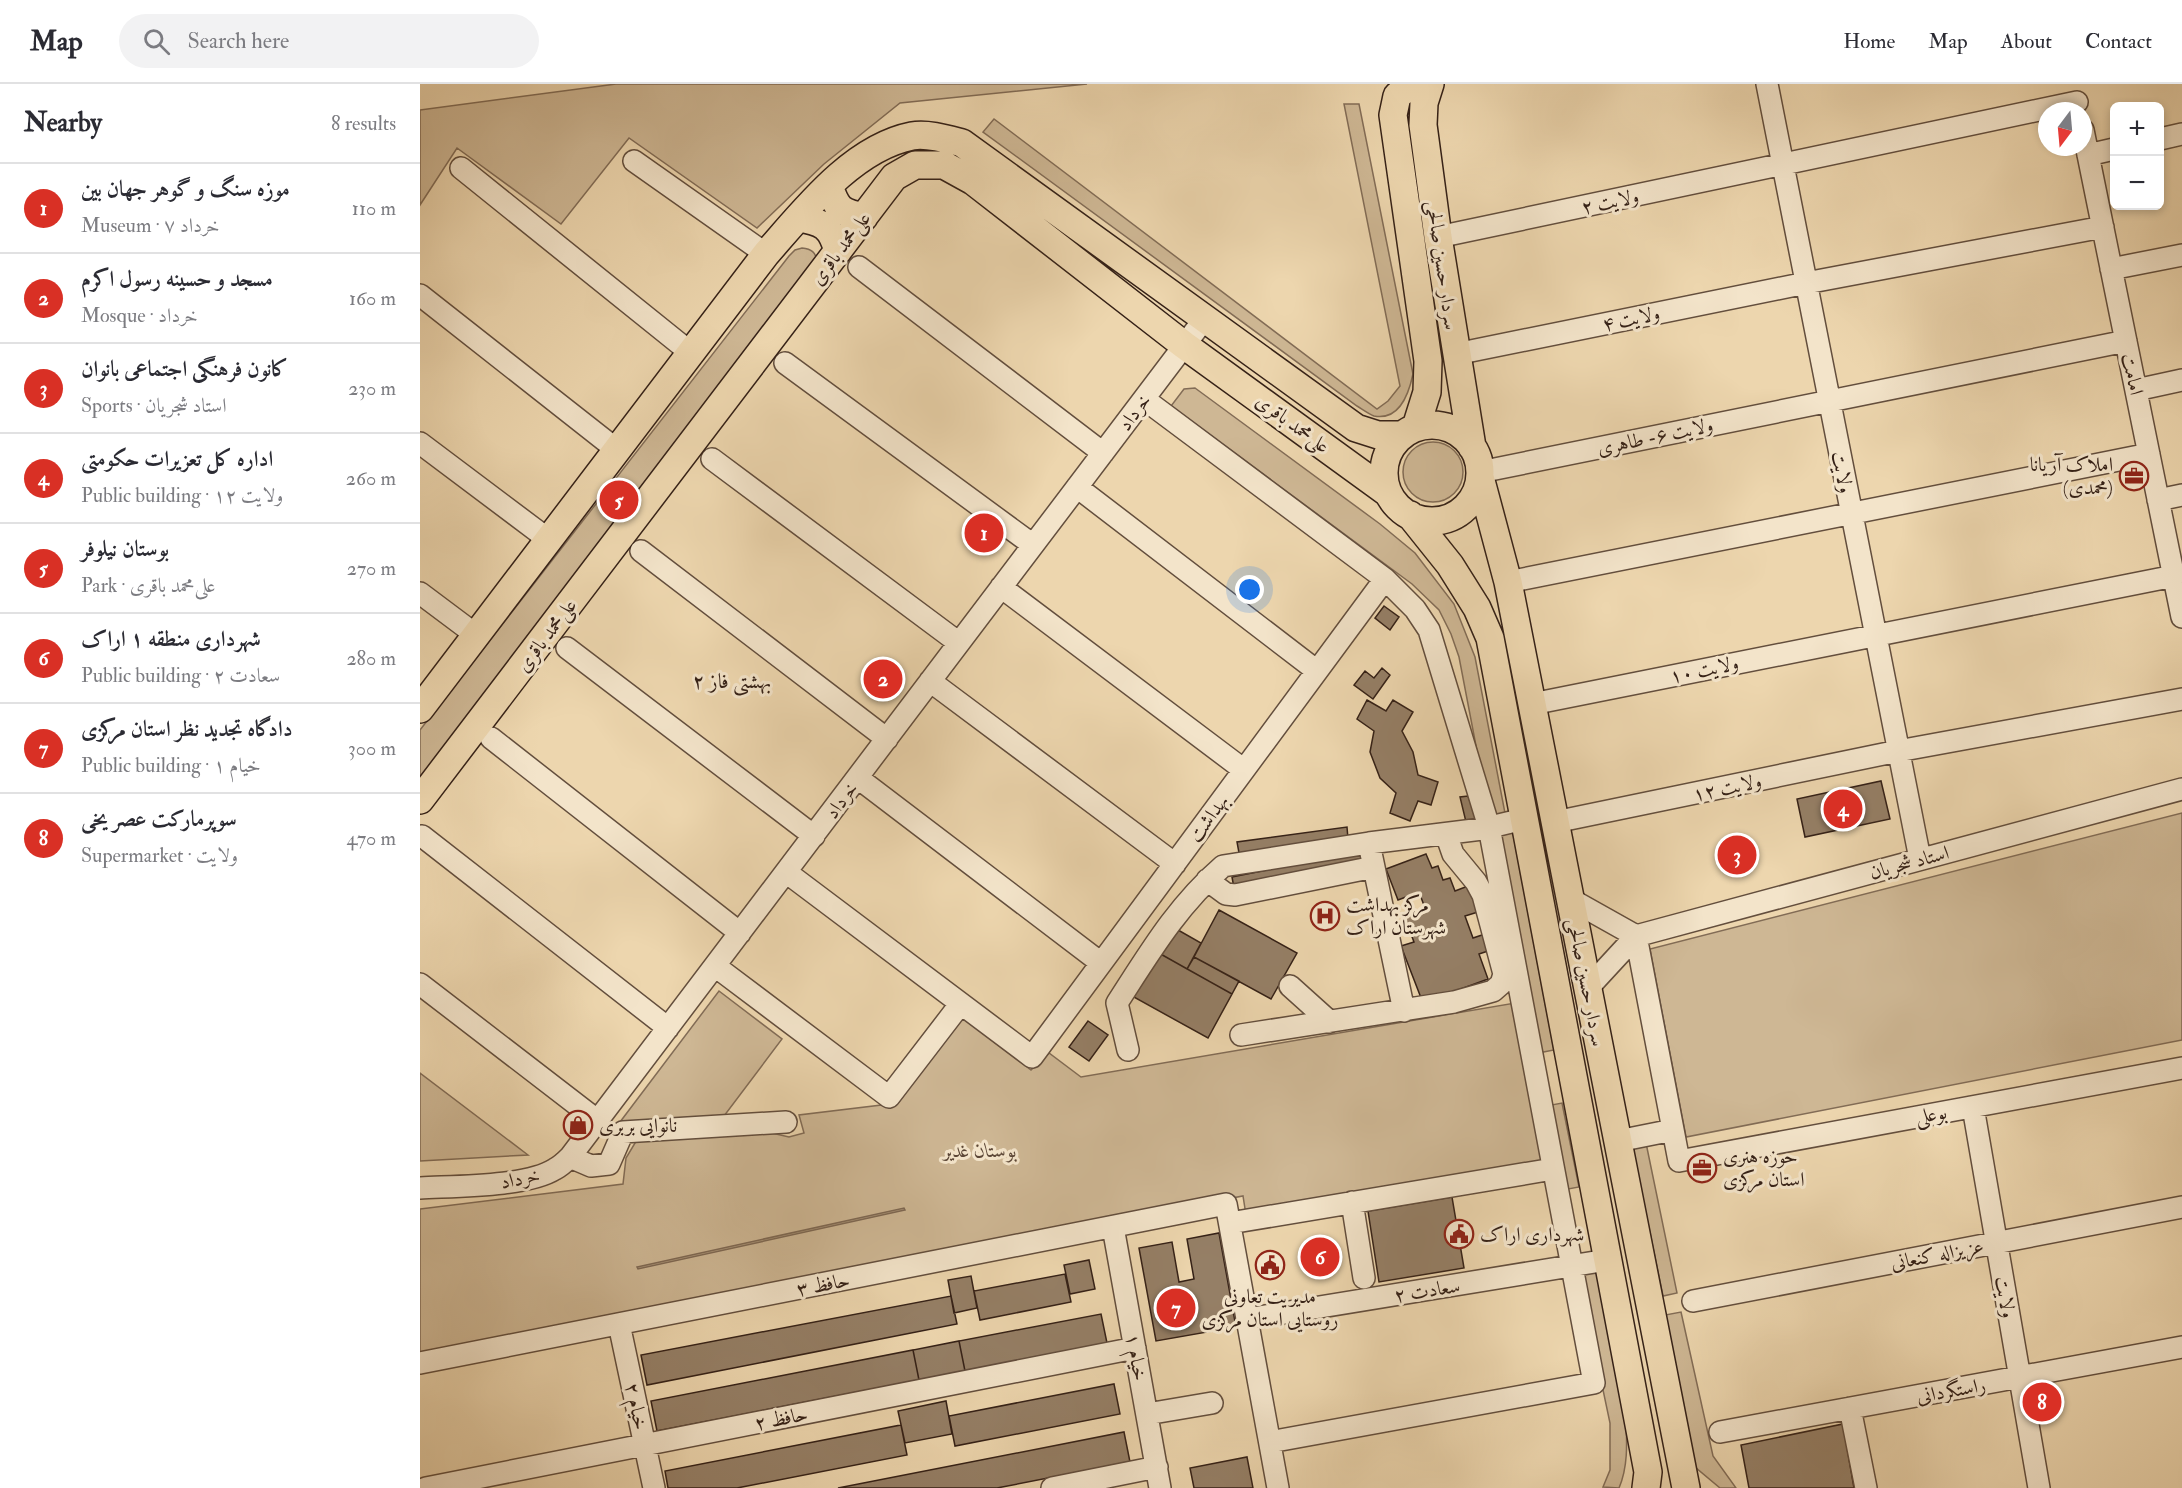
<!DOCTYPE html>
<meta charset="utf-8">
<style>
body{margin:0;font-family:"IM FELL Double Pica",Amiri,serif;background:#f2f2f3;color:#2b2b33}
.controls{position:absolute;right:18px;top:18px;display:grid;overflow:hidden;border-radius:9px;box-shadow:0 3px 9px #0003}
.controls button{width:54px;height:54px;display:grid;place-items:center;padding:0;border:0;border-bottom:2px solid #e1e1e2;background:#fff;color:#2b2b33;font:30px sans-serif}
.compass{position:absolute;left:1618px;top:18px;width:54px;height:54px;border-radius:50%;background:#fff;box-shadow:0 3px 9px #0003;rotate:196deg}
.you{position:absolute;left:830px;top:506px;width:21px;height:21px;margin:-15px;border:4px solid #fff;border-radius:50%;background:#1a73e8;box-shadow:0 0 0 9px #1a73e833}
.badge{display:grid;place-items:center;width:39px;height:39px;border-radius:50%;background:#d93025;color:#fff;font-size:20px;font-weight:700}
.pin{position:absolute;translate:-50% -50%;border:3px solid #fff;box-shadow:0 2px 6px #0006}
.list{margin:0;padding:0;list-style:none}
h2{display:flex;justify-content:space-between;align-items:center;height:78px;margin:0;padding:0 24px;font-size:26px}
h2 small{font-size:20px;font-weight:400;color:#7c7c81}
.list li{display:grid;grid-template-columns:39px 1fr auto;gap:18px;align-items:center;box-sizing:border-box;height:90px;padding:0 24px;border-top:2px solid #e1e1e2}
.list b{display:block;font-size:22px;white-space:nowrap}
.list p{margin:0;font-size:20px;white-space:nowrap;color:#7c7c81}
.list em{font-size:20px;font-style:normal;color:#7c7c81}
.icon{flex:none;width:33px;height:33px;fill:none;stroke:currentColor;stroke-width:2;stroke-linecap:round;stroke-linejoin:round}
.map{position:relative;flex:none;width:1762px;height:1404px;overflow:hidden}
header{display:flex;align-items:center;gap:36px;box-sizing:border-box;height:84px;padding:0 30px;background:#fff;border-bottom:2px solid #e1e1e2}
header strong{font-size:28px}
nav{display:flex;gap:33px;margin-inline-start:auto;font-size:21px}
.search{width:420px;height:54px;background:#f2f2f3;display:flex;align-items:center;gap:15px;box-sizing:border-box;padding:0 21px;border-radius:33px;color:#7c7c81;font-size:22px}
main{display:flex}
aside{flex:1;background:#fff}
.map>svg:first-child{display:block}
</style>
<header>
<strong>Map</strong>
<div class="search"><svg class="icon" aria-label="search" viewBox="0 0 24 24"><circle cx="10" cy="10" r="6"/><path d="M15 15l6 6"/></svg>Search here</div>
<nav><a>Home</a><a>Map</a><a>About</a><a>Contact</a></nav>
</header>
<main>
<aside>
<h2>Nearby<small>8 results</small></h2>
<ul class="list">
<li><span class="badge">1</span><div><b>موزه سنگ و گوهر جهان بین</b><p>Museum · خرداد ۷</p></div><em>110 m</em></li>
<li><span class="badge">2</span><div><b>مسجد و حسینه رسول اکرم</b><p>Mosque · خرداد</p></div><em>160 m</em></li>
<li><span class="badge">3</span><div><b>کانون فرهنگی اجتماعی بانوان</b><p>Sports · استاد شجریان</p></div><em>230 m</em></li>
<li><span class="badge">4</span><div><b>اداره کل تعزیرات حکومتی</b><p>Public building · ولایت ۱۲</p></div><em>260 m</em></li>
<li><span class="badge">5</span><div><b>بوستان نیلوفر</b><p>Park · علی‌محمد باقری</p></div><em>270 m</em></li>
<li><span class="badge">6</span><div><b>شهرداری منطقه ۱ اراک</b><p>Public building · سعادت ۲</p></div><em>280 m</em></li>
<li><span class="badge">7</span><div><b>دادگاه تجدید نظر استان مرکزی</b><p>Public building · خیام ۱</p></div><em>300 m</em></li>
<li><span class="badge">8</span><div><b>سوپرمارکت عصر یخی</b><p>Supermarket · ولایت</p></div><em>470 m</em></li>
</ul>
</aside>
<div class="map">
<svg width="1762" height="1404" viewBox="0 0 1762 1404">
<rect width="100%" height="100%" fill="#edd6ae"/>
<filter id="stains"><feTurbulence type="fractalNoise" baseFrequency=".00333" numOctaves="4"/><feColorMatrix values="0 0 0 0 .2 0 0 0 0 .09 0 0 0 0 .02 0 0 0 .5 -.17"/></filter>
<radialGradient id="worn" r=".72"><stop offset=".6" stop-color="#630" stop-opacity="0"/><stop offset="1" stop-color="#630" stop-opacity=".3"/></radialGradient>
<!-- green -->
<path fill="#ceb794" stroke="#826c56" stroke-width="1.5" d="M196,0H667L480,19L404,80L337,144L209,54L141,140L37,64L0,121V26Z
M924,20H939L993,290C989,309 980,337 954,332C949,330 942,325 937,322L563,48L574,35L957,325L968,317L980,302Z
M382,164C392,165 395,168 398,178L0,696V646L369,172L375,166Z
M775,304L960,440L995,469L1034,520L1055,573L1085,729L1070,735L1039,573L1031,550L1019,526L992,500L751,322L764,305Z
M983 388a30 30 0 1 1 60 0a30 30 0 1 1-60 0Z
M1762,729V956L1266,1053L1230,865Z
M1076,748L1093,749L1134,966L1118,969Z
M299,907L362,955L301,1036L197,1042Z
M1095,919L1126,1081L826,1131L823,1112L194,1232L0,1272V1125L203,1100L206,1074L218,1054L343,1047L369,1053L384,1049L379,1031L478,1019L541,933L611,986L629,969L661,993Z
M0,989L108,1071L0,1077Z
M1142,1019L1159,1103L1143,1106L1126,1022Z
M1226,1059L1257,1209L1243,1212L1212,1062Z
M1177,1184L1206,1337C1207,1360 1208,1383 1199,1404L1183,1403L1190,1386V1339L1158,1187Z
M1261,1228L1293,1372L1316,1404H1300L1275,1383L1245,1231Z"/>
<!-- water -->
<path fill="#ae987b" stroke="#7e6853" stroke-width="1.5" d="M484,1124L485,1126L218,1185L217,1183Z"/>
<!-- building -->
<path fill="#957f66" stroke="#352117" stroke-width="1.5" d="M964,522L979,533L970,546L955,534Z
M962,584L970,591L953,615L934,601L945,587L954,594Z
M947,616L966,627L973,616L993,628L982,647L993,668L998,691L1018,698L1011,721L998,717L990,737L970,729L976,709L960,694L950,668L954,647L937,635Z
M1461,697L1470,735L1385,753L1377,715Z
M1048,712L1057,736L1046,738L1040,713Z
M927,743L928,755L819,769L817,758Z
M940,767L942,778L814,804L812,793Z
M1006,770L1012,784L1018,782L1023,796L1030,794L1035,807L1048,802L1058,828L1045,832L1053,854L1065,850L1071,866L1059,870L1068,895L1003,919L981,862L994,858L984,832L1005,824L999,808L978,816L966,785Z
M799,826L877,869L851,915L774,873Z
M751,842L781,859L767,885L737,868Z
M737,868L812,910L788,954L712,912Z
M774,873L819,897L812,910L767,885Z
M668,937L688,951L669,977L649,963Z
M1032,1113L1044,1184L959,1198L948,1127Z
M799,1149L816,1243L736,1257L719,1164L752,1158L759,1198L774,1195L767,1155Z
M669,1176L675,1205L650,1210L644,1181Z
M645,1190L651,1218L560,1236L554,1207Z
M551,1192L557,1224L534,1229L528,1196Z
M531,1212L537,1240L227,1301L221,1271Z
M681,1230L687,1259L545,1287L539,1257Z
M539,1257L545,1287L499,1296L493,1266Z
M493,1266L499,1296L237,1347L231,1317Z
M694,1300L700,1330L535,1362L529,1332Z
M526,1317L532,1350L485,1359L478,1327Z
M1423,1340L1434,1404H1329L1321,1361Z
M481,1341L487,1371L317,1404H248L245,1387Z
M704,1348L710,1378L577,1404H418Z
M827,1373L833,1404H774L770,1384Z"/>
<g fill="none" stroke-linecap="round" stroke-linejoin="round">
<!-- minor casing -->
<g stroke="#634e3d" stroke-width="24">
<path id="minor" d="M1347,0L1500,775
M1663,46L1762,533
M1740,55L1762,50
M1668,71L1694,65
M214,77L346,170
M41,84L271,269
M1018,153L1657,18
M439,183L683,369
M1691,185L1762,171
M0,211L197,366
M1036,270L1386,199L1683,143
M365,279L613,461
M1716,306L1762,296
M724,315L965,495L995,525L1009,546L1069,743L1174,1299L850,1358
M0,359L129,456
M292,375L539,559
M1060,388L1706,257
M657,403L897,587
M1738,416L1762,411
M221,467L467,655
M1088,498L1729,370
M581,503L824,686
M0,509L56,551
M147,564L394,752
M510,597L755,780
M1112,620L1754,492
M71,654L320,849
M438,694L681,879
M1135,738L1478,667L1762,615
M2,752L248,944
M951,769L984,927
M366,788L612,973L965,495
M787,796L806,810L815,811L954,783
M1150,815L1216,852
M1216,852L1259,1077L1762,984
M1216,852L1762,705
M295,882L469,1013L535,927
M0,900L178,1037
M870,902L910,938
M1168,904L1216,852
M821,951L1034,918L1073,907L1081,900L1084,890L1063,811L1056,798L1033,770L1026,750
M708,966L697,919C730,868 757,822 803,782L949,759L1062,745L1104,735
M1553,1023L1619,1404
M1198,1057L1253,1046
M150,1073L171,1082L189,1080L203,1048L366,1038
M0,1104C34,1102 107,1103 135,1085C141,1082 146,1077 150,1073L785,234
M932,1118L944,1194
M810,1139L1133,1085
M693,1143L740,1404
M1273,1217L1762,1123
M827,1235L1187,1176
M199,1240L234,1404
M0,1279L806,1120L858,1404
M1430,1324L1446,1404
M727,1330L792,1319
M1300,1348L1762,1263
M6,1404L715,1264
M632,1404L737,1383"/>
</g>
<!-- major casing -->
<g stroke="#352117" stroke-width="30">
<path id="major" d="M991,0L977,12L973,31L1008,277L1007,308L996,343
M1010,0L1004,19L1003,41L1018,153L1052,363
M409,102C417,125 420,128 444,133
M378,134C403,138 411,142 418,167
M964 389a48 48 0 1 1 96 0a48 48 0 1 1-96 0Z
M1060,393L1088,498L1266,1404
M990,431L1030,481L1057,524L1070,554L1228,1388L1226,1404
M0,625L346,170C384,127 432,64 492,52C507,49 527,55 542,59L936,344L958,351H982
M0,716L474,93L495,81H524L553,97L764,261L968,409"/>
</g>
<!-- minor -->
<use href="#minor" stroke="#f3e4ca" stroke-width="21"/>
<!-- major -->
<use href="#major" stroke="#edd6ae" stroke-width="27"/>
</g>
<!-- icons -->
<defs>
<g id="office-ring" transform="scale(1.5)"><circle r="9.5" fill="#f3e4ca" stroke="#8f2418" stroke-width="1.5"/><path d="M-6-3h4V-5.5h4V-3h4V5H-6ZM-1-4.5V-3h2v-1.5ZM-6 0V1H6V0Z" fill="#8f2418"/></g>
<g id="hospital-ring" transform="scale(1.5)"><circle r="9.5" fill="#f3e4ca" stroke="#8f2418" stroke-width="1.5"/><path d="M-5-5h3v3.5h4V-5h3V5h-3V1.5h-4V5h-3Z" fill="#8f2418"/></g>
<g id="shop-ring" transform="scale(1.5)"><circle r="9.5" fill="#f3e4ca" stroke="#8f2418" stroke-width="1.5"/><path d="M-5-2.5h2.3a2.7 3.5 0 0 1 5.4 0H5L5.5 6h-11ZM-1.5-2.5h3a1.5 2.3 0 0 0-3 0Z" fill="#8f2418"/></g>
<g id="civic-ring" transform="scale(1.5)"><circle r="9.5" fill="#f3e4ca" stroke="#8f2418" stroke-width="1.5"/><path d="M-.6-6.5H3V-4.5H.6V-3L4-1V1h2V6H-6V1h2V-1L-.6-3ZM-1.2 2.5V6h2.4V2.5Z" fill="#8f2418"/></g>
</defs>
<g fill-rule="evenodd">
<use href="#office-ring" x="1714" y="392"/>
<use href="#hospital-ring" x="905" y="832"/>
<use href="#shop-ring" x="158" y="1041"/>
<use href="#office-ring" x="1282" y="1084"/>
<use href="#civic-ring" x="1039" y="1150"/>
<use href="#civic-ring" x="850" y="1181"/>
</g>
<g text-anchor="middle" stroke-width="6" stroke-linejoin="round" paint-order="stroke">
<!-- street labels -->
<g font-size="20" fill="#352117" stroke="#f3e4ca">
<text transform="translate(1190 117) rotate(-12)" y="7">ولایت ۲</text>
<text transform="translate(420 164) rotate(-53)" y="7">علی‌محمد باقری</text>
<text transform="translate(1023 181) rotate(82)" y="7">سردار حسین صالحی</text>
<text transform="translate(1211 234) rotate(-12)" y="7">ولایت ۴</text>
<text transform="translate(1713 290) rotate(78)" y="7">امامت</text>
<text transform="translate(714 328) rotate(-53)" y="7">خرداد</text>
<text transform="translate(873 339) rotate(36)" y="7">علی‌محمد باقری</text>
<text transform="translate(1235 352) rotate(-12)" y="7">ولایت ۶- طاهری</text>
<text transform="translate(1423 388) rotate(79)" y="7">ولایت</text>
<text transform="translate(126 551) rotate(-53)" y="7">علی‌محمد باقری</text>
<text transform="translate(1284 585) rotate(-12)" y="7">ولایت ۱۰</text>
<text transform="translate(1307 703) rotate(-12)" y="7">ولایت ۱۲</text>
<text transform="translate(421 716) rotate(-53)" y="7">خرداد</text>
<text transform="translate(788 734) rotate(-54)" y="7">بهداشت</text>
<text transform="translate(1489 778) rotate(-15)" y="7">استاد شجریان</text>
<text transform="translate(1167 898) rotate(79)" y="7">سردار حسین صالحی</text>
<text transform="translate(1511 1030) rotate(-10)" y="7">بوعلی</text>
<text transform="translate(100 1094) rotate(-11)" y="7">خرداد</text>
<text transform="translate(1517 1170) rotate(-11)" y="7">عزیزاله کنعانی</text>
<text transform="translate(403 1200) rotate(-11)" y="7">حافظ ۳</text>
<text transform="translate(1007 1206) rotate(-9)" y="7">سعادت ۲</text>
<text transform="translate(1586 1213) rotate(80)" y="7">ولایت</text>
<text transform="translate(717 1273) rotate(80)" y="7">خیام ۱</text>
<text transform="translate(1531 1306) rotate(-10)" y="7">راستگردانی</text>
<text transform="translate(217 1322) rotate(78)" y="7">خیام ۲</text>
<text transform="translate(361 1334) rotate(-11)" y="7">حافظ ۲</text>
</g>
<!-- poi labels -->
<g font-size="20" fill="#352117" stroke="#f3e4ca" text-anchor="start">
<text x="1693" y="387" text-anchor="end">املاک آریانا<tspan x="1693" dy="23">(محمدی)</tspan></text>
<text x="926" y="827">مرکز بهداشت<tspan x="926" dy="23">شهرستان اراک</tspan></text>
<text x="179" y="1048">نانوایی بربری</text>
<text x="1303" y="1079">حوزه هنری<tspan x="1303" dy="23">استان مرکزی</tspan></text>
<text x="1060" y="1157">شهرداری اراک</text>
<text x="850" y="1219" text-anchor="middle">مدیریت تعاونی<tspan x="850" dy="23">روستایی استان مرکزی</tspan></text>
</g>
<!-- park labels -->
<g font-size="20" font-style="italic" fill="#5b4636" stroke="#f3e4ca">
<text x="560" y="1073">بوستان غدیر</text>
</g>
<!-- neighbourhood labels -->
<g font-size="21" fill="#352117" stroke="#f3e4ca">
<text x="312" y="604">بهشتی فاز ۲</text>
</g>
</g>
<rect width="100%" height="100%" filter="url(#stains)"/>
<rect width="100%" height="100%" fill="url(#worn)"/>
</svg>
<div class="controls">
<button>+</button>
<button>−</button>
</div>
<svg class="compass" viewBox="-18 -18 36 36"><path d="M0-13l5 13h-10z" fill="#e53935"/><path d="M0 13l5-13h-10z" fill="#7c7c81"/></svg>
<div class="you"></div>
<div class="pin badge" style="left:564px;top:449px">1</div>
<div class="pin badge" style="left:463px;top:595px">2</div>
<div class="pin badge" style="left:1317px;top:771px">3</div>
<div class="pin badge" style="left:1423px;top:725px">4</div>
<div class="pin badge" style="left:199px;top:416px">5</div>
<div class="pin badge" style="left:900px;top:1173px">6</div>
<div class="pin badge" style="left:756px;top:1224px">7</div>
<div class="pin badge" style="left:1622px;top:1318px">8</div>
</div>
</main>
